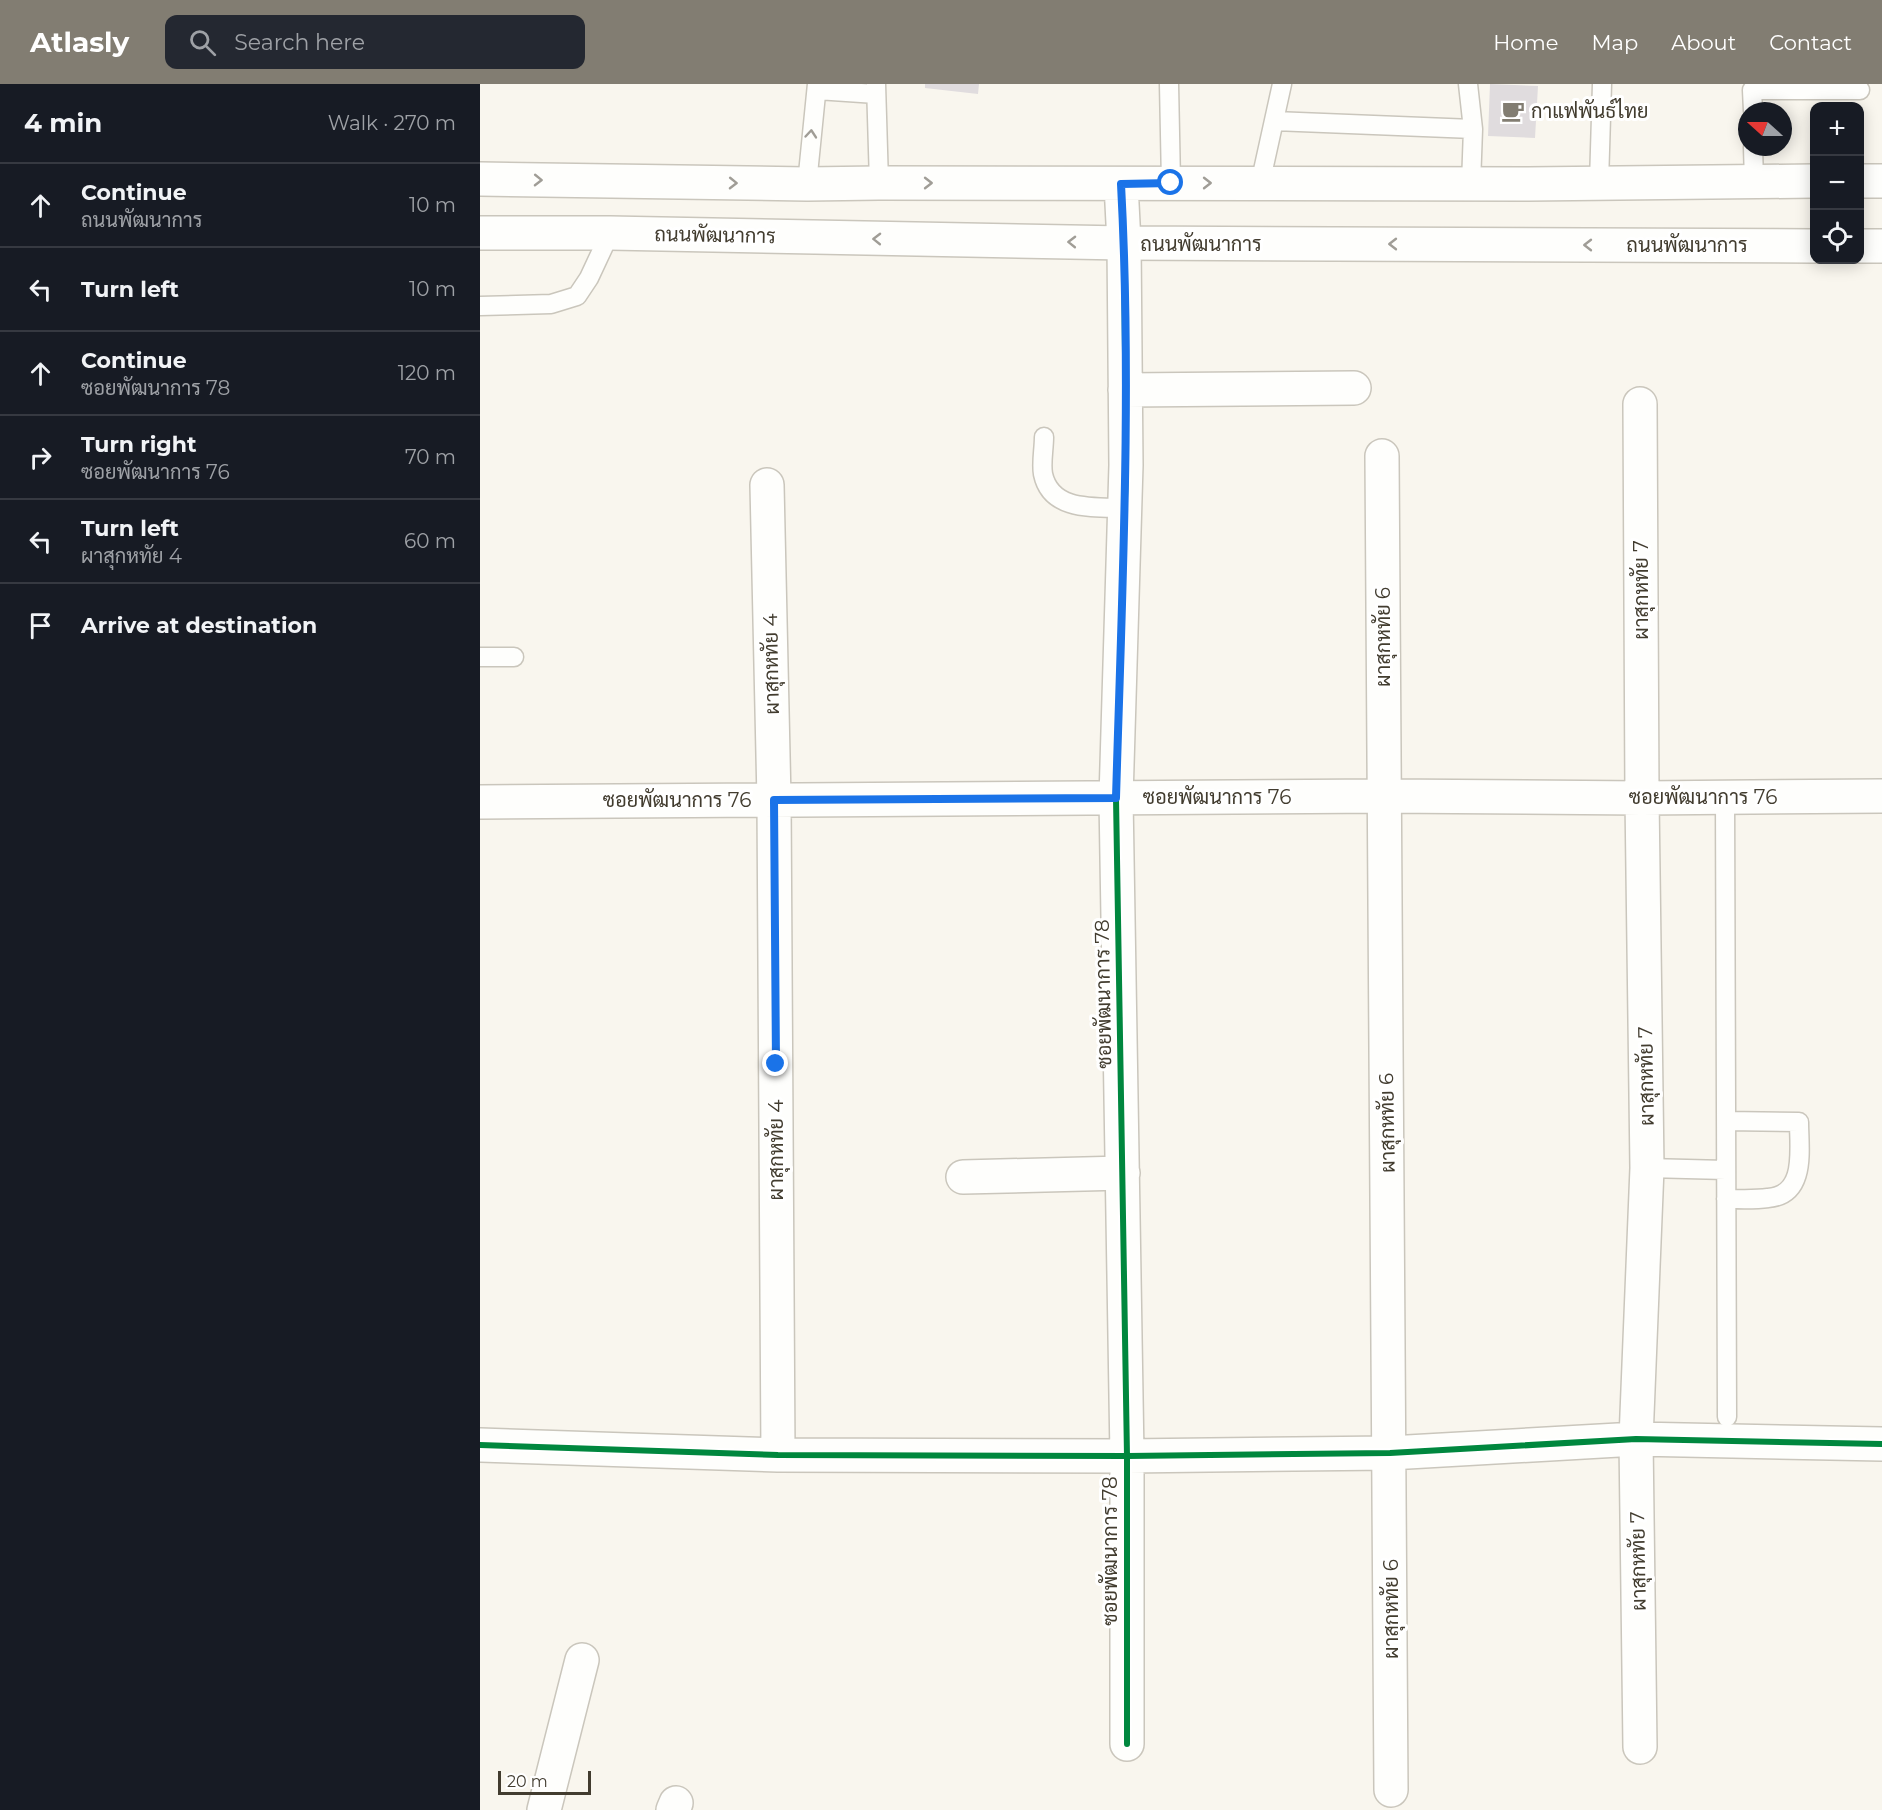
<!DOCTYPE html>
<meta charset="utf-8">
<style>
body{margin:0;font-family:Montserrat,Sarabun,sans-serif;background:#242831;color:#f1f3f6}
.controls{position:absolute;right:18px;top:18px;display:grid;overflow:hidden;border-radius:12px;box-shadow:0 3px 15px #0003}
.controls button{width:54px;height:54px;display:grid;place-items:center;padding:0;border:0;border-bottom:2px solid #363941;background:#171b24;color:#f1f3f6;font:30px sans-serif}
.compass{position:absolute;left:1258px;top:18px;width:54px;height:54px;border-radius:50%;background:#171b24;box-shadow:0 3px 15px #0003;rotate:291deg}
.scale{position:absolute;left:18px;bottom:15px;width:93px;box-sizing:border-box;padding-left:6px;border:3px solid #423c2f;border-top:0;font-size:16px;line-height:21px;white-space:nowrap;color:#423c2f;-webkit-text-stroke:4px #fff;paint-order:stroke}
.stop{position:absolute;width:18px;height:18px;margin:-14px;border:4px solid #1a73e8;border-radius:50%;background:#fff}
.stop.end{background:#1a73e8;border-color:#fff;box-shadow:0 2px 6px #0008}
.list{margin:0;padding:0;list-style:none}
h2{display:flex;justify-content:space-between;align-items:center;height:78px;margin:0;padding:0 24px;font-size:26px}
h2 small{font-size:20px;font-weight:400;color:#9ea1a6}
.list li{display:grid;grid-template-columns:39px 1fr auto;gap:18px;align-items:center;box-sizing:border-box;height:84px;padding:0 24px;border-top:2px solid #363941}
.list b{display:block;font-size:22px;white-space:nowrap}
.list p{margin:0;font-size:20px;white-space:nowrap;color:#9ea1a6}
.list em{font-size:20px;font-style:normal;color:#9ea1a6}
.icon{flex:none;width:33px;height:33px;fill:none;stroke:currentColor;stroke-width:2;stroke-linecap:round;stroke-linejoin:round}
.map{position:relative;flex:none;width:1402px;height:1726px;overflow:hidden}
header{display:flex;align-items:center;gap:36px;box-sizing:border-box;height:84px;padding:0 30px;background:#827d72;color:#fff}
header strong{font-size:28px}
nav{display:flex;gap:33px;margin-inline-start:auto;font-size:21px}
.search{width:420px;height:54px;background:#242831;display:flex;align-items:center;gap:15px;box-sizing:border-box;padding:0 21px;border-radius:12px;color:#9ea1a6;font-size:22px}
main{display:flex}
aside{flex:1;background:#171b24}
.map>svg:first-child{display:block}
</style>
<header>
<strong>Atlasly</strong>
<div class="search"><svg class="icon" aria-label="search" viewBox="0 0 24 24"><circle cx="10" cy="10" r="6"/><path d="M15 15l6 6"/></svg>Search here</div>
<nav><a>Home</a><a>Map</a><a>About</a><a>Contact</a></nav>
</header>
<main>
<aside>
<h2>4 min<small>Walk · 270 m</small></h2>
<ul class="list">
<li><svg class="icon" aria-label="ahead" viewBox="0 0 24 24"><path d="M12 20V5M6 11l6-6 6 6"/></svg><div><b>Continue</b><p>ถนนพัฒนาการ</p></div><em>10 m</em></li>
<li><svg class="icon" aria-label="left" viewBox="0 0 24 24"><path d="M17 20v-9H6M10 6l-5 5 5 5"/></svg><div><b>Turn left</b></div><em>10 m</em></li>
<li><svg class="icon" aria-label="ahead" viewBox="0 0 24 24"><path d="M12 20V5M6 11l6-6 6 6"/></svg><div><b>Continue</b><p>ซอยพัฒนาการ 78</p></div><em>120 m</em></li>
<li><svg class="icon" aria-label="right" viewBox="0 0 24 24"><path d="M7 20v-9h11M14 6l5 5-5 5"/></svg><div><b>Turn right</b><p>ซอยพัฒนาการ 76</p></div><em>70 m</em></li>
<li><svg class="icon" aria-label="left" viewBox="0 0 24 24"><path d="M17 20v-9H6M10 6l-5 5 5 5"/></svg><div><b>Turn left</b><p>ผาสุกหทัย 4</p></div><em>60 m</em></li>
<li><svg class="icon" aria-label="arrive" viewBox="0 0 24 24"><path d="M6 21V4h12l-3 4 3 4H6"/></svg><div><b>Arrive at destination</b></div></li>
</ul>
</aside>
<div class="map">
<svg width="1402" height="1726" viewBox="0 0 1402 1726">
<rect width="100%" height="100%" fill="#f9f6ee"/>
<!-- building -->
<path fill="#e0dcde" d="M445,0H499L498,10L445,4Z
M1010,0L1058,2L1055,54L1008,52Z"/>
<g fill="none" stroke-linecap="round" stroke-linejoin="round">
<!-- service casing -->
<g stroke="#cac6bc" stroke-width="21">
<path id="service" d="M396,0L399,99
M689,0L691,99
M988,0L993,45L991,100
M337,6L396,10
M1273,27L1272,6H1380
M794,37L993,45
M1273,63L1274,98
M1119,99L1122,0
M327,100L337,0
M780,100L802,0
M0,222L71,220L97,212L109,194L130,149
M564,353C564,365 561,379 563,390C571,428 615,423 645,424
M0,573H34
M1245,713L1247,1333
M1246,1037L1319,1038C1319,1065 1327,1111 1288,1114C1274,1116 1260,1115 1246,1115
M1167,1084L1246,1086"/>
</g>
<!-- minor casing -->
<g stroke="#cac6bc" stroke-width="36">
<path id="minor" d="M644,159L646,381L636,714L647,1372V1660
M645,306L874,304
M902,372L911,1706
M287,401L294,716L298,1371
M0,718L904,712L1162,714L1402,712
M483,1093L643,1089
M0,1361L298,1371L647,1372L910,1369L1156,1355L1402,1360
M1160,1663L1156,1355L1167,1084L1162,714L1160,320
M64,1726L102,1576
M193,1726L196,1719"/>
</g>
<!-- secondary casing -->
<g stroke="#cac6bc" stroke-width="36">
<path id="secondary" d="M0,95L327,100L399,99L1048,100L1334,97
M1380,97H1402
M641,100L644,159
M0,149H130L644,159L1334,162
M1380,162H1402"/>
</g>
<!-- service -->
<use href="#service" stroke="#fefefc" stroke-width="18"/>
<!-- minor -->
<use href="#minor" stroke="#fefefc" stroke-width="33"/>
<!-- secondary -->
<use href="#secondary" stroke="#fefefc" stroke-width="33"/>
<!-- cycleway casing -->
<g stroke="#fff" stroke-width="10">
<path id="cycleway" d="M644,159L646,381L636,714L647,1372V1660
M0,1361L298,1371L647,1372L910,1369L1156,1355L1402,1360"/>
</g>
<!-- cycleway -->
<use href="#cycleway" stroke="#00873e" stroke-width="6"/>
</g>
<!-- one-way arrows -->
<defs><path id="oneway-chevron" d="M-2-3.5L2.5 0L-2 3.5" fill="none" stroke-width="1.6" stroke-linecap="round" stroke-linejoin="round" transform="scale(1.5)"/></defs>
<g stroke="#a09d96">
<use href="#oneway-chevron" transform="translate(331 50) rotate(-85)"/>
<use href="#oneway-chevron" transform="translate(58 96) rotate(1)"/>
<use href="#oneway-chevron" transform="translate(253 99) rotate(1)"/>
<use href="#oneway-chevron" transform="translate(448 99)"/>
<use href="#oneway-chevron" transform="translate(727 99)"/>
<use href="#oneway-chevron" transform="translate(397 155) rotate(-179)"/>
<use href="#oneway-chevron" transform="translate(592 158) rotate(-179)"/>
<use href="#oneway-chevron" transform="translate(913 160) rotate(-180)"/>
<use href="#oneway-chevron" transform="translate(1108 161) rotate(-180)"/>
</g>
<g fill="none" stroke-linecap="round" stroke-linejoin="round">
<!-- route -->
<path stroke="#1a73e8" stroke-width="8" d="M296,980L294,716L636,714C642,509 652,304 641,100L691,99"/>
</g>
<!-- icons -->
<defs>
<g id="cafe-bare" transform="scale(1.8)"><path d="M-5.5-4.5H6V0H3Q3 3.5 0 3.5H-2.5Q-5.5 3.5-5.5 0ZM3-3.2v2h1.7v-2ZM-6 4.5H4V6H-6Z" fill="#827d72" stroke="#fff" stroke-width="2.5" paint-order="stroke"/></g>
</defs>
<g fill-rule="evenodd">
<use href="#cafe-bare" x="1033" y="27"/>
</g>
<g text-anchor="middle" stroke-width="6" stroke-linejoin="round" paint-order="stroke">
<!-- poi labels -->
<g font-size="20" fill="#423c2f" stroke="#fff" text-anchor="start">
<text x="1051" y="34">กาแฟพันธ์ไทย</text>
</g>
<!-- street labels -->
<g font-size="20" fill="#423c2f" stroke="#fff">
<text transform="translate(235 151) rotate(1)" y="7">ถนนพัฒนาการ</text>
<text x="721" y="167">ถนนพัฒนาการ</text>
<text x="1207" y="168">ถนนพัฒนาการ</text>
<text transform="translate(1161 506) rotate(-90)" y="7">ผาสุกหทัย 7</text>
<text transform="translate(903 553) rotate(-90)" y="7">ผาสุกหทัย 6</text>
<text transform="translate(291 580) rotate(-91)" y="7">ผาสุกหทัย 4</text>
<text x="737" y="720">ซอยพัฒนาการ 76</text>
<text x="1223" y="720">ซอยพัฒนาการ 76</text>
<text x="197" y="723">ซอยพัฒนาการ 76</text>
<text transform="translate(623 910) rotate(-91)" y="7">ซอยพัฒนาการ 78</text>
<text transform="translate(1166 992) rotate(-91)" y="7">ผาสุกหทัย 7</text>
<text transform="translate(907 1039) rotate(-91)" y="7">ผาสุกหทัย 6</text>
<text transform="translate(296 1066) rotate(-90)" y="7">ผาสุกหทัย 4</text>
<text transform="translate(630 1467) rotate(-90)" y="7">ซอยพัฒนาการ 78</text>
<text transform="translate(1158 1477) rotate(-91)" y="7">ผาสุกหทัย 7</text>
<text transform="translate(911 1525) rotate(-90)" y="7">ผาสุกหทัย 6</text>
</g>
</g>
</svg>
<div class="controls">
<button>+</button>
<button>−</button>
<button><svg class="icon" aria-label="locate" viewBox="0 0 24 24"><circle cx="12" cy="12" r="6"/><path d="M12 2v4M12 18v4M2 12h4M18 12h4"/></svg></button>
</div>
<svg class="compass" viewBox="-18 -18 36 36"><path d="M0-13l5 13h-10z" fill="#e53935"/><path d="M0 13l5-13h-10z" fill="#9ea1a6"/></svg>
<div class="scale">20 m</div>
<div class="stop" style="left:691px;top:99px"></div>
<div class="stop end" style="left:296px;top:980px"></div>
</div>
</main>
